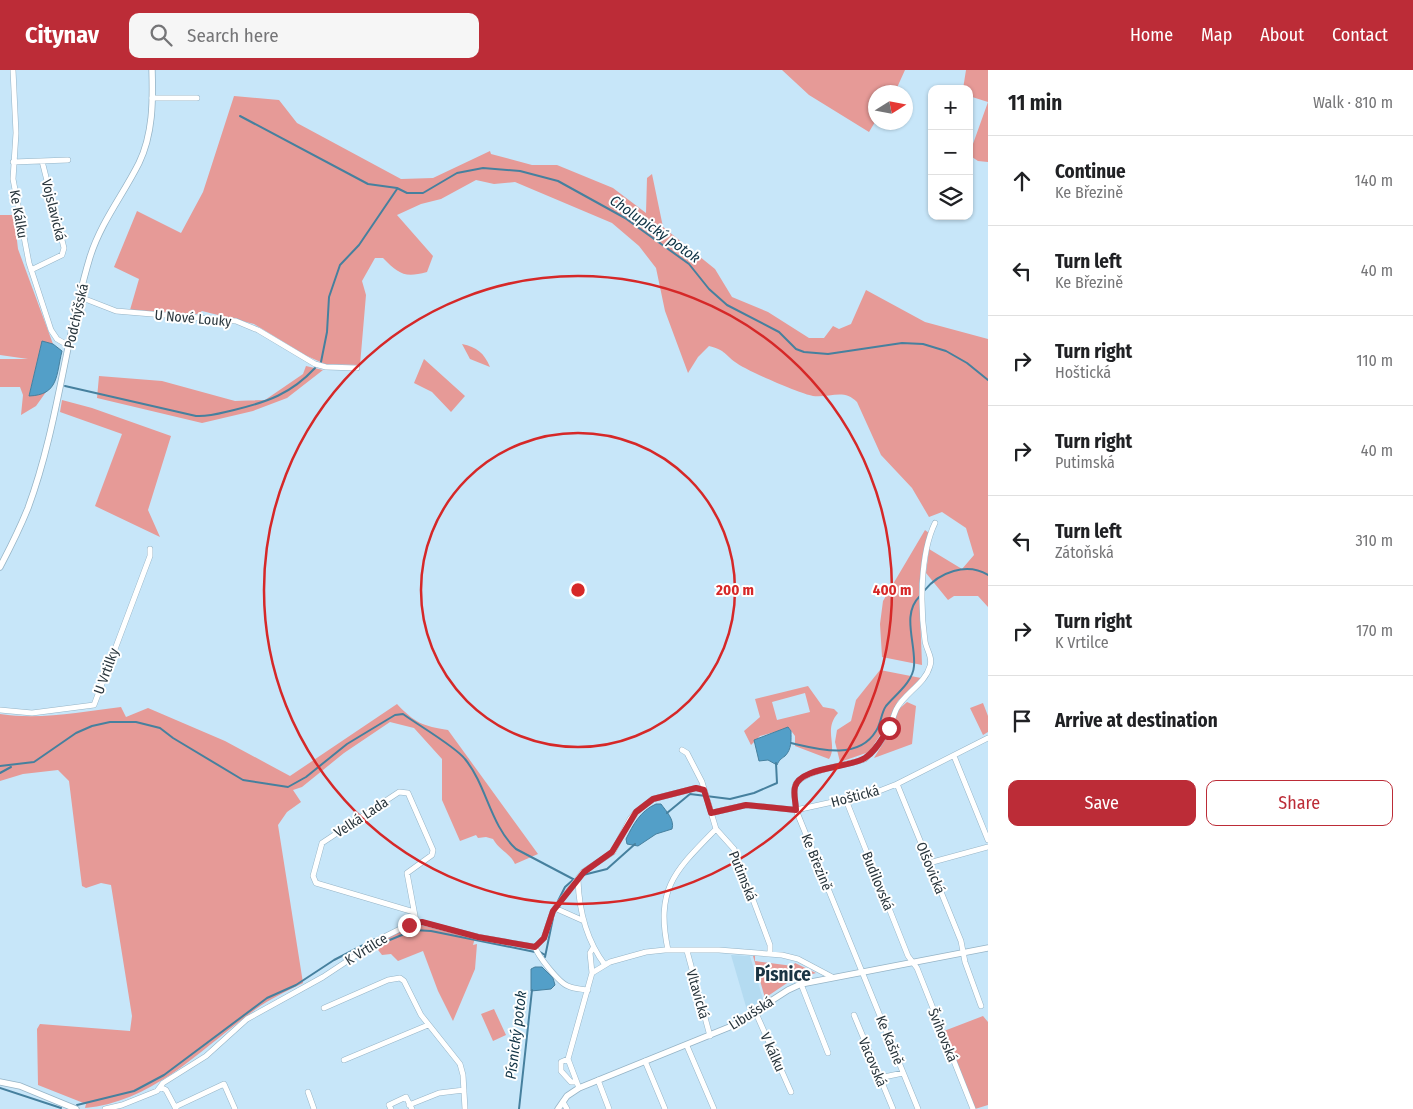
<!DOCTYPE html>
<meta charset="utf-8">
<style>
body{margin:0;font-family:"Fira Sans Condensed",sans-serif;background:#f6f6f6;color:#202124}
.controls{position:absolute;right:15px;top:15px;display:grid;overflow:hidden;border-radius:10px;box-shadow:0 1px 4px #0004}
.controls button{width:45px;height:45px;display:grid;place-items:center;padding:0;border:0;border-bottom:1px solid #e0e0e0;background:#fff;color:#202124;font:25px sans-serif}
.compass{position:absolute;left:868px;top:15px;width:45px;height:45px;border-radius:50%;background:#fff;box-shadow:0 1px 4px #0004;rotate:79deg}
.stop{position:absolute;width:15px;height:15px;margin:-11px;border:4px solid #bc2c37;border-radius:50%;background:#fff}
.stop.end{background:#bc2c37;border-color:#fff;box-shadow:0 1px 5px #0008}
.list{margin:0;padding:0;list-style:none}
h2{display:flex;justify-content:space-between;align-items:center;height:65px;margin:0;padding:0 20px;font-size:21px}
h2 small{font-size:16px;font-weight:400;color:#757577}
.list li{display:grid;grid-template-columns:32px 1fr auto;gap:15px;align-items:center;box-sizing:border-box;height:90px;padding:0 20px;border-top:1px solid #e0e0e0}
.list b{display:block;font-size:19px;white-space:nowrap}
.list p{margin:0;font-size:16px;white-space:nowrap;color:#757577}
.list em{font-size:16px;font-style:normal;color:#757577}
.actions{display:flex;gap:10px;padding:15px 20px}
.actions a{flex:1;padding:11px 0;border:1px solid #bc2c37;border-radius:10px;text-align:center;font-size:18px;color:#bc2c37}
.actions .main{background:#bc2c37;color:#fff}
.icon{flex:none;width:28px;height:28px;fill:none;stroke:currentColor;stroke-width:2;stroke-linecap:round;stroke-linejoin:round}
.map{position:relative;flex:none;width:988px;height:1039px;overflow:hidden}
header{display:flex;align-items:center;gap:30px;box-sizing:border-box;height:70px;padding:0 25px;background:#bc2c37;color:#fff}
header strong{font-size:24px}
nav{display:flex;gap:28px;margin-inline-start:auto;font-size:18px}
.search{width:350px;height:45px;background:#f6f6f6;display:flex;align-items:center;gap:12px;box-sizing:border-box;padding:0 18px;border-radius:10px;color:#757577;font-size:19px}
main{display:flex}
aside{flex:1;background:#fff}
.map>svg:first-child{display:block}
</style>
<header>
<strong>Citynav</strong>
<div class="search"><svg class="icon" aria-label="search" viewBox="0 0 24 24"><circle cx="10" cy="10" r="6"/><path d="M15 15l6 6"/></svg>Search here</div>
<nav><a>Home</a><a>Map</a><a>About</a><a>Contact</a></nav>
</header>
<main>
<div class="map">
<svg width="988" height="1039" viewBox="0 0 988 1039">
<rect width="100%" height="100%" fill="#c7e6f9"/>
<!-- built -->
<path fill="#b4dbf1" d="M731,885L750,886L763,929L747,940Z"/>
<!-- green -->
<path fill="#e69a97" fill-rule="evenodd" d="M782,0H905L895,22H876L875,52L869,62L809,25Z
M966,0H988V32L969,26V19H963Z
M234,26L279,30L297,53L401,109L433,108L490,81L491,84L532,95H557L613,118L646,143L647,108L652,104L663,157L715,199L732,227L768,242L809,268H824L833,256L839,259L851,254L866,220L925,252L988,269V537L978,526H954L948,530L926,503L929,479L962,499L974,485L966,458L942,442L929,447L912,418L881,385L857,332C844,318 830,328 813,326C800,324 745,300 735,292C723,283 725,280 709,276L698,287L688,303L665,241L656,198L639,176L612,153L515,112L494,114L476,110L441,129L421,134L397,145L433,186L427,202C404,208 399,204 383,188H375L362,211L366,225L360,295L325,294L307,286L254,254L202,241L197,244L130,240L139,209L114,197L137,141L181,163L203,122Z
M988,32V92L978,91L969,85Z
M0,145H14L18,179L53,274L42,272L29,325L46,322L36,336L21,345L23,325L20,317H0V289H28L0,285Z
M462,274C477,277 484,283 490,297L470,289Z
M424,289L465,326L451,342L432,322L414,313Z
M306,296L323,300L287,328L253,341L202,353L97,328L99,306L162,311L235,331L265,330L303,304Z
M62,330L92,338L171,366L148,440L160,467L95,436L122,364L60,342Z
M925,460L929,463L919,514L922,595L882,587L880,554L883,531Z
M880,600L921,608L898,631L886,656L869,682L840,692L835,672L837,660L851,651L856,630Z
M808,616L823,637L834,639L838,643C823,660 838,675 829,689L795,676V666L789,658L760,666L751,675L744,661L760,647L755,629ZM805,623L810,642L777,650L772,632Z
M907,632L916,636L912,674L874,688L891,660L898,640Z
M983,633L988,646V662L983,665L970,638Z
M397,634C415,653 423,656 448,660L538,784L515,794C510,783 500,781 493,769L486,767L478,768L476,765L460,771L442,730V689L414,658L390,652L344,683L302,717L293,720L301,732L287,742L278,755L303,913C287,921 270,929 256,939C203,977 154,1032 85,1038L86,1034L38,1015L37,959L40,954L130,961L132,946L111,815L101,813L86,818L82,816L69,711L58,700L23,704L0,711V644C41,650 80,642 121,637L126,647L148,638L225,671L290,706Z
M418,853L475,868L473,875L477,874L475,899L453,951L438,921L423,881L398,891L391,884L382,885L375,876C386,865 403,856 418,853Z
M755,885V891L793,896L795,893L816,903L790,911L765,928L753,886Z
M494,939L506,965L493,971L481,944Z
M983,946L988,952V1035L975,1039L944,961Z"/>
<!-- water -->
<path fill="#539fc8" stroke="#46809e" d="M42,271L53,274L62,281C56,305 59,325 29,326Z
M788,657L791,661C791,670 792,679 785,686C781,689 779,690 777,695L768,690L759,691L754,670Z
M656,734H661C666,741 675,750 672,759L656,764L638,776L627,774L626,769C633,755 640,741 656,734Z
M535,897H542L553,908L555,915L551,919L531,921V899Z"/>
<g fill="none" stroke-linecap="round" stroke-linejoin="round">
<!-- stream -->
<path stroke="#46809e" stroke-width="2" d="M240,46L368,114L397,118L407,123H423L457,103L483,98L520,101L558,111L625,148L689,194L709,219L727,235L779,262L796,279L804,282L828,284L902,273L923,274L946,281L967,293L988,310
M321,292L327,262L329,227L340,195L359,175L397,119
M65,316L196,346C209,347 221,343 234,340C267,332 291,324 315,298
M924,521C939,502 967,492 988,505
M791,673C817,679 858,691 876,661C881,654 881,643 886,636C895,625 913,612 914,596C916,573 901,544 920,526
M0,696L34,692L76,663L92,656L110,652H136L160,658L173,668L243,710L288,717L306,707L347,674L395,645L403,644C418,655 456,677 465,689C487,716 490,755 516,779L573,809
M0,703L11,697
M667,743L690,724L730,729L754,723L777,713L776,693
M583,805L607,799L635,774
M558,831L565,817L574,809
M380,874L414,860L431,861L535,882
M540,882L545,885
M545,887L553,848
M0,1018L61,1038
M77,1035L134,1021L164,1005L267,928L296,915L334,890L375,869
M519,1039L532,920"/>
<!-- minor casing -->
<g stroke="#96b4c6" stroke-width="6">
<path id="minor" d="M13,0L16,63L13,109L29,193L51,260L57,269L69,276
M152,28H197
M13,92L68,90
M31,200L62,185L64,178L42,91
M80,227L116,241L236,251L258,260L315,294L326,297L357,298
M0,640L32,643L94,635L150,486V479
M682,680L687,683L702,712L716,759L734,779L770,875V884
M954,686L988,770
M897,714L961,871L965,892L981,936
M846,730L908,886L917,898L973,1039
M711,743L746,735L796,740L874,723L897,714L988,668
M929,793L988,777
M578,810C579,840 587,871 605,895
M557,839L584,851
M414,842L316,813L313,806L322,773L399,722L408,723L433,780L432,785L407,803L416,851
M535,877L544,868L553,841L583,802L613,782L630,749L636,742L653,729L696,718L704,720
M535,877C538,886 559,913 568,916C574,919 581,919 588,920
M668,880C655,818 675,801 716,759
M687,881L710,966
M592,903L590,883L593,878
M801,914L828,983
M324,938L388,910L400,908L404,911L421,945L460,994L463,1005L465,1039
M755,941L791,1022
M854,945L893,1039
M687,976L714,1039
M568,989L561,992V1001L571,1012H576
M344,990L428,955
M645,991L665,1039
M879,1008L903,1003
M598,1010L609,1039
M160,1017L166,1020L176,1039
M579,1018L568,989L592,903L610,892L646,882L665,880H719L782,885L798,889L832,907
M308,1022L314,1039
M563,1032L567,1039
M409,1035L439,1023L464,1020
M175,1037L224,1014L235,1039
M105,1039L122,1035L157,1021L163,1013L206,986L247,949L323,907L382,868L416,851L478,867L535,877
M391,1039L389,1035L406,1027L412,1039
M918,1039L796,740C796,733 793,723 795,716C800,700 850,695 865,689C875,680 885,667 890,655C893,650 894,643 897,638C906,622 925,614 930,596C933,587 926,579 925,571C920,537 920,484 935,453"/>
</g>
<!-- tertiary casing -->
<g stroke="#96b4c6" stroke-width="7">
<path id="tertiary" d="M0,497C10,478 20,458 28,438C58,357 65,269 90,187C101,152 123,125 139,93C153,64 153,31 152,0
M0,1012L20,1016L76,1039
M558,1039L567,1026L579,1018L732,956L788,920L801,914L988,878"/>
</g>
<!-- minor -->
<use href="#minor" stroke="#fff" stroke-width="5"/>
<!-- tertiary -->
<use href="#tertiary" stroke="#fff" stroke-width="5.5"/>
</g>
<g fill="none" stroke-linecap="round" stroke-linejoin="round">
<!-- route -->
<path stroke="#bc2c37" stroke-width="6" d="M409,855L422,852L478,867L535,877L544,868L553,841L584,802L612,782L636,742L653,729L696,718L704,720L711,743L746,735L796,740C796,733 793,724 795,717C799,697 850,698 865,688C876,681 882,668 889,658"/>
</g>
<!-- distance rings -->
<g fill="none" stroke="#d62828" stroke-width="2.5">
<circle cx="578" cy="520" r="157"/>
<circle cx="578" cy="520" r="314"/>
</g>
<g text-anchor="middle" stroke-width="4" stroke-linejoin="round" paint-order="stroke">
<!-- street labels -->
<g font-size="14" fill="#29363d" stroke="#fff">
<text transform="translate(54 140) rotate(76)" y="5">Vojslavická</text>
<text transform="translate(19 144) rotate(80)" y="5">Ke Kálku</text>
<text transform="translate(76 246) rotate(-77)" y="5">Podchýšská</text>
<text transform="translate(193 248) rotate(5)" y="5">U Nové Louky</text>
<text transform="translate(106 601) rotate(-70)" y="5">U Vrtilky</text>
<text transform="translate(855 726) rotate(-15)" y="5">Hoštická</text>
<text transform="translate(361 747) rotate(-33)" y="5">Velká Lada</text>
<text transform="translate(817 792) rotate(68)" y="5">Ke Březině</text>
<text transform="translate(931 798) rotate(68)" y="5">Olšovická</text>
<text transform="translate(743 806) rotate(68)" y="5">Putimská</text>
<text transform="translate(878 811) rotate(68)" y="5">Budilovská</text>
<text transform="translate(366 879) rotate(-32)" y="5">K Vrtilce</text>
<text transform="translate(698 924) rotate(74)" y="5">Vltavická</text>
<text transform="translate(751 943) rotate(-32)" y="5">Libušská</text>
<text transform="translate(943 965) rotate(68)" y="5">Švihovská</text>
<text transform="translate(890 970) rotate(68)" y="5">Ke Kašně</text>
<text transform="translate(773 982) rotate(66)" y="5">V kálku</text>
<text transform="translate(873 992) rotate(67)" y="5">Vacovská</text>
</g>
<!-- water labels -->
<g font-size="15" font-style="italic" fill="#0f3244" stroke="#fff">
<text transform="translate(655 159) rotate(35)" y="5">Cholupický potok</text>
<text transform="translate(516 965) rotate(-83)" y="5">Písnický potok</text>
</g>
<!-- district labels -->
<g font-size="19" font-weight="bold" fill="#1a3443" stroke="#fff">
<text x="783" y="911">Písnice</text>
</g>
</g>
<circle cx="578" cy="520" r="8" fill="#d62828" stroke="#fff" stroke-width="2.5"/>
<g font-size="15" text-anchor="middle" font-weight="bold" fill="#d62828" stroke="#fff" stroke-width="4" stroke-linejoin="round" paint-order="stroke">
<text x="735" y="525">200 m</text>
<text x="892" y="525">400 m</text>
</g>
</svg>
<div class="controls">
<button>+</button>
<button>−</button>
<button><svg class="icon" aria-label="layers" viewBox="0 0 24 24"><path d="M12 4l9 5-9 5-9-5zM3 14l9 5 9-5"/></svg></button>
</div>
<svg class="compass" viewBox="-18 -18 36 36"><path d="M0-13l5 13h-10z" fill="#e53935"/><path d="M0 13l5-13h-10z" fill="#757577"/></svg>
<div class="stop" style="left:889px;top:658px"></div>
<div class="stop end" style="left:409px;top:855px"></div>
</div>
<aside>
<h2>11 min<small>Walk · 810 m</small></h2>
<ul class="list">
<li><svg class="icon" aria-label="ahead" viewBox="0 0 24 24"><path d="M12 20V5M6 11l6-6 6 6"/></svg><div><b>Continue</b><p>Ke Březině</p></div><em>140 m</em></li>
<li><svg class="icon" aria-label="left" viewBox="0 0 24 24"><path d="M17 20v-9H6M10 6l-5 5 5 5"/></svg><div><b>Turn left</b><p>Ke Březině</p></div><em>40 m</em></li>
<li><svg class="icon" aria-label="right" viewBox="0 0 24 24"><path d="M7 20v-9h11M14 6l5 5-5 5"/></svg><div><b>Turn right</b><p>Hoštická</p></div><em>110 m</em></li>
<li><svg class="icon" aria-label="right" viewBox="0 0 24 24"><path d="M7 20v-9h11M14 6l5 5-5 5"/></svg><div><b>Turn right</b><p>Putimská</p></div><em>40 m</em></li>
<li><svg class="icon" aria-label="left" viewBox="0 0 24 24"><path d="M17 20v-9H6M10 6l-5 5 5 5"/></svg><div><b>Turn left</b><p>Zátoňská</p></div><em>310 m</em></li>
<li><svg class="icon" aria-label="right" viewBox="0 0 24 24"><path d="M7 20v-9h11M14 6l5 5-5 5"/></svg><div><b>Turn right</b><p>K Vrtilce</p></div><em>170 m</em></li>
<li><svg class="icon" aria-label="arrive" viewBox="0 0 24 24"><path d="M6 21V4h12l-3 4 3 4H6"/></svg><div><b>Arrive at destination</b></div></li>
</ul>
<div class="actions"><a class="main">Save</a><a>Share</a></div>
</aside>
</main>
